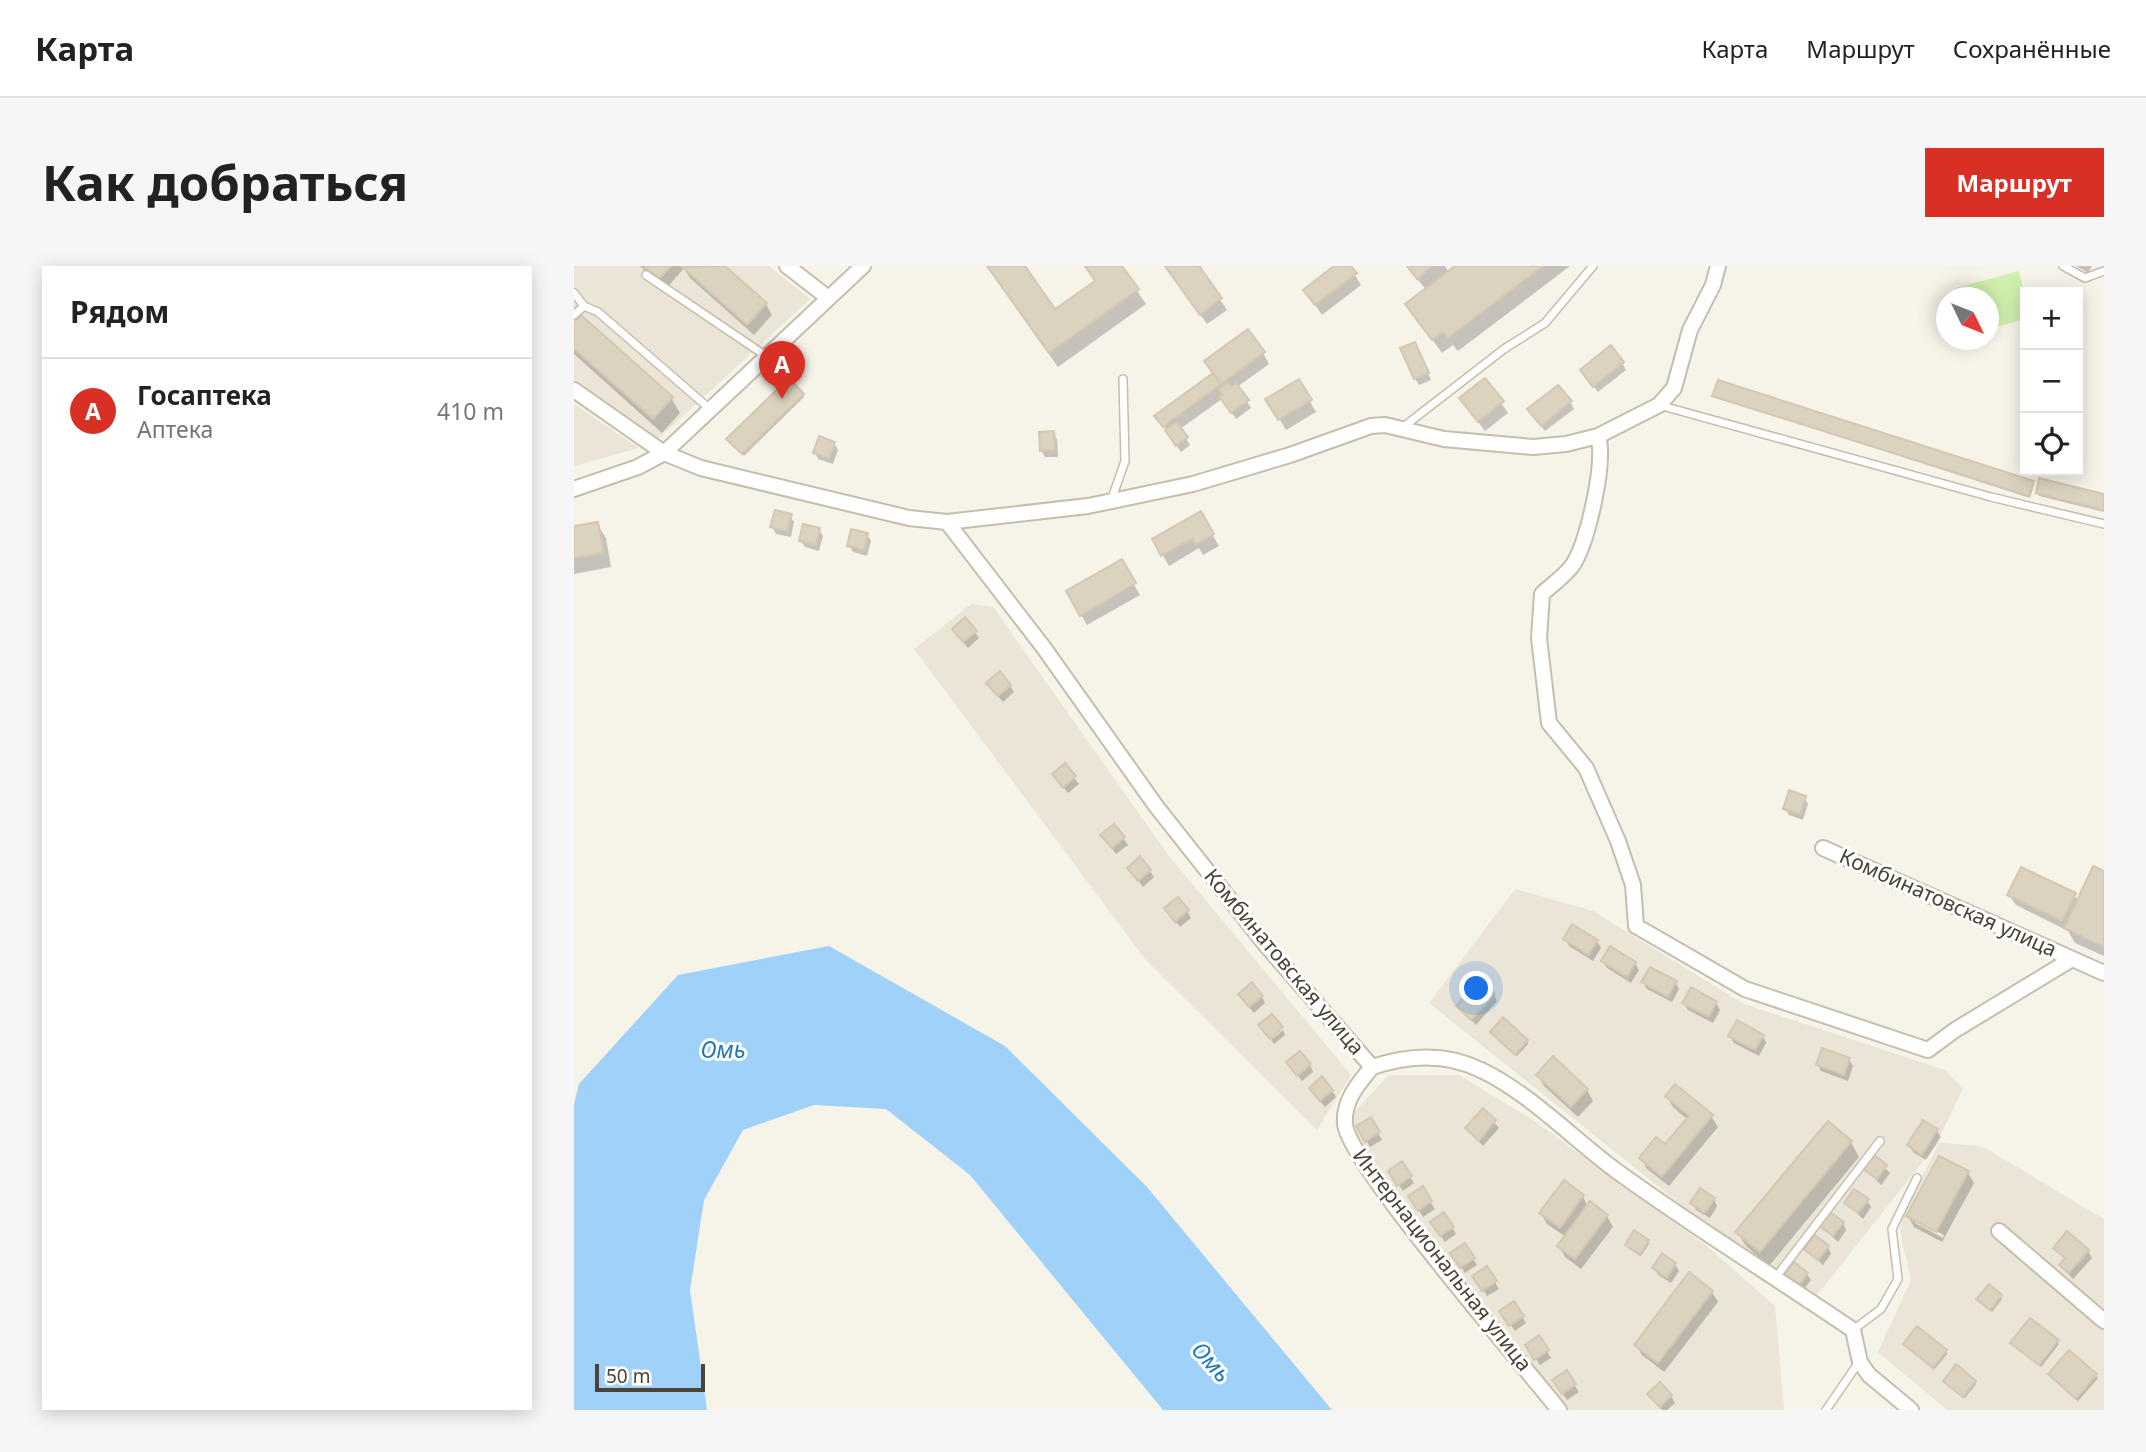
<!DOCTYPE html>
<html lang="ru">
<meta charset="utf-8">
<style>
body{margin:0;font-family:"Noto Sans",sans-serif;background:#f6f6f6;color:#222}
.controls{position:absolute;right:21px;top:21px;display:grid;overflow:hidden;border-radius:0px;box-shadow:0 4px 18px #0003}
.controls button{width:63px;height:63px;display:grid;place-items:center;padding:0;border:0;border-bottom:2px solid #e0e0e0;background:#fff;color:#222;font:35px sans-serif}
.compass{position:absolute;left:1362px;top:21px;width:63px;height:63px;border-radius:50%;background:#fff;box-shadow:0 4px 18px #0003;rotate:133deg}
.scale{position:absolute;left:21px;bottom:18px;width:110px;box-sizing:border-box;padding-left:7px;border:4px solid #4b4436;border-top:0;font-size:19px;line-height:24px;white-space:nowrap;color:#4b4436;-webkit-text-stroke:5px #fff;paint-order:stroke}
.you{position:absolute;left:903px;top:723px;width:24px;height:24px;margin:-18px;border:5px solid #fff;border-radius:50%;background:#1a73e8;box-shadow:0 0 0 10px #1a73e833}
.badge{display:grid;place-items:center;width:46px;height:46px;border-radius:50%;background:#d93025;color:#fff;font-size:23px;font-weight:700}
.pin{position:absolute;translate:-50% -58px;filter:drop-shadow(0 2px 4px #0008)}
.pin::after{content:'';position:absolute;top:37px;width:24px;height:21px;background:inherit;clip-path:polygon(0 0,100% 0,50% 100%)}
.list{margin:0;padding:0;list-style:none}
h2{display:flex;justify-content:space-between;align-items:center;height:91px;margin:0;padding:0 28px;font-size:30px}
h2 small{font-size:23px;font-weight:400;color:#767676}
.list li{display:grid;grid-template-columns:46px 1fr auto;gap:21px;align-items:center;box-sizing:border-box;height:105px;padding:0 28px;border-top:2px solid #e0e0e0}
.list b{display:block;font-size:26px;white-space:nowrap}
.list p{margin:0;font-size:23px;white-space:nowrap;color:#767676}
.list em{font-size:23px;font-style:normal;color:#767676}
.icon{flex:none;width:38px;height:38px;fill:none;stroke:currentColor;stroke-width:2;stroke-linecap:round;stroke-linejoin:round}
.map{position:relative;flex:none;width:1530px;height:1144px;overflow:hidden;border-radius:0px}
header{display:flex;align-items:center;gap:42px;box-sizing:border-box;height:98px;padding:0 35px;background:#fff;border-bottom:2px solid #e0e0e0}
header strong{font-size:33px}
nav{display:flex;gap:38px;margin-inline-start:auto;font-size:24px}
.intro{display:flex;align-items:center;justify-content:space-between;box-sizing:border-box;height:168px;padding:0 42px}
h1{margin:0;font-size:49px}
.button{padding:18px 32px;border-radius:0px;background:#d93025;color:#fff;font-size:24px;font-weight:700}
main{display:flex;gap:42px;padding:0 42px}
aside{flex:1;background:#fff;border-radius:0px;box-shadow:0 4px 18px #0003}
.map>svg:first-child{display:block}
</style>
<header>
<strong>Карта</strong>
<nav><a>Карта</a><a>Маршрут</a><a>Сохранённые</a></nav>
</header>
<div class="intro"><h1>Как добраться</h1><a class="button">Маршрут</a></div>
<main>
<aside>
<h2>Рядом<small></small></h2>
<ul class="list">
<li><span class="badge">A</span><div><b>Госаптека</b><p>Аптека</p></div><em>410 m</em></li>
</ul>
</aside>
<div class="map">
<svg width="1530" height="1144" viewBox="0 0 1530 1144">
<rect width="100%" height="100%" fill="#f6f3e9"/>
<!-- residential -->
<path fill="#ebe5d7" d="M0,0H195L236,33L83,174L0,114Z
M0,138L65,182L0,200Z
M397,338L419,341L595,590L777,809L743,864L571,693L340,383Z
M941,623L1019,645L1170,738L1371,804L1389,823L1361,880L1240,1033L1116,946L855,737Z
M815,809H885L959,854L1133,980L1201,1040L1210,1144H995L889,1016L790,887L774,853Z
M1365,877L1408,880L1530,953V1144H1373L1304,1086L1337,1014L1326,965L1328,951Z"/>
<!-- green -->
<path fill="#d0efae" d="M1445,5L1451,29V53L1415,63L1414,32L1385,31L1382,22Z"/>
<!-- water -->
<path fill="#a0d2f9" d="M255,680L431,780L573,921L758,1144H589L396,909L312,843L240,839L169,864L130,934L116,1024L133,1144H0V838L5,818L104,709Z"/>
<!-- shadow -->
<path fill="#0003" fill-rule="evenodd" d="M66,0H148L192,38L198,49L180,69L116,12L110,2L92,23Z
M413,0H448L481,46L522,16L511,0H546L572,38L484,101Z
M592,0H628L625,2L653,44L633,58Z
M762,0H775L787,19L748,49L731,24Z
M833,0H871L875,7L884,0H996L884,85L879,79L868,87L833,38L852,24Z
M1502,0H1518L1514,7Z
M0,59L97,132L106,147L88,167L0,88Z
M844,84L857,114L845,119L841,112Z
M689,87L695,98L663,121L677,142L662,153L648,133L606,163L616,179L607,186L583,150L640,108Z
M1048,97L1052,104L1024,126L1012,111Z
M911,114L934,147L911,165L887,132Z
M724,115L742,146L712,164L694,133Z
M228,129L230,131L170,190L156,176Z
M1140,130L1458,216L1460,219L1456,232Z
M996,136L1000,143L971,165L959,150Z
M479,167L483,173L484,191H471L467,184Z
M260,177L264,184L259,198L244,193L241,186Z
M1464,227L1530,230V246L1465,230Z
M626,247L645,280L629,289L625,282L595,300L580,274Z
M216,250L220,256L217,271L202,268L198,261Z
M23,258L32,272L37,301L0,308V262Z
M245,263L249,270L245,285L231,281L227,275Z
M293,268L297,275L293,290L279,286L275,279Z
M547,296L566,329L513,359L494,326Z
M401,366L405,372L394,382L384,370Z
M436,420L440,426L429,436L419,424Z
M491,500L505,518L494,527L480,509Z
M1230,531L1234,538L1229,554L1215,549L1211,543Z
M540,560L554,579L542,588L529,570Z
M555,602L576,605L580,611L569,621Z
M1530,607V690L1501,677L1494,665L1442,639L1435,629H1500L1505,636Z
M613,645L617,652L606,661L596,649Z
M991,673L1023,675L1027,682L1019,695L995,680Z
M1029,695L1061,697L1065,704L1057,717L1033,702Z
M1069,716H1101L1105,723L1098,736L1073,723Z
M920,729L923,735L902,759L884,740Z
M688,731L691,737L680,747L670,735Z
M1110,737H1142L1146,744L1139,757L1114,744Z
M709,764L711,769L700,778L697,774Z
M920,769L953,775L954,778L943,790Z
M1156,770H1189L1192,777L1185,790L1160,777Z
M1275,794L1279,800L1274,815L1247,805L1243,798Z
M736,799L739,806L728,815L718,803Z
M964,809L1013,824L1019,835L1004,851L970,820Z
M758,825L762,831L751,841L741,829Z
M1093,831L1137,850L1144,861L1095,920L1073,903L1067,892L1092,881L1114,854L1099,841Z
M909,844L925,862L909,880L893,863Z
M797,854L808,874L796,881L784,861Z
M1254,857L1277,876L1285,891L1195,1000L1172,980L1163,966Z
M1363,865L1367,871L1352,894L1339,886L1335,879Z
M1300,891L1316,907L1307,919L1291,903Z
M828,898L840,917L829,925L816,905Z
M1394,907L1400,917L1368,976L1340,961L1334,950ZM1341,953L1370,969L1369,972L1341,957Z
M848,923L861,943L849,951L840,937Z
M1009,931L1014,941L1033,950L1039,961L1007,1003L991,991L985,980L992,971L973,958L967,947Z
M1140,933L1143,940L1136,952L1122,944L1119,937Z
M1293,934L1297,941L1289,953L1272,937Z
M870,948L882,968L871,976L862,963Z
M1269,957L1272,964L1264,976L1247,960Z
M1074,975L1075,978L1067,990L1053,979Z
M1254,981L1257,988L1249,999L1232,983Z
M1481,982L1514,985L1518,992L1499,1013L1491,1005L1487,999L1491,994Z
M879,987L899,993L903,999L891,1007Z
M1101,998L1105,1005L1097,1017L1084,1009L1080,1002Z
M1233,1008L1237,1014L1228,1026L1215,1017Z
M901,1011L921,1016L925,1023L913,1030Z
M1138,1026L1144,1036L1090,1106L1068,1089L1062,1079Z
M1427,1031L1428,1033L1418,1046L1406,1036Z
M940,1038L952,1057L941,1065L932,1052Z
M965,1072L977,1092L966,1099L953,1080Z
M1483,1075L1485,1078L1467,1101L1440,1079Z
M1331,1078L1372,1085L1373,1088L1361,1103Z
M1495,1086L1524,1112L1504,1135L1476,1108Z
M992,1106L1005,1126L993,1134L984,1121Z
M1401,1116L1402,1118L1391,1132L1372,1117Z
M1075,1129L1097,1130L1101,1137L1093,1144H1088Z"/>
<!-- building -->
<path fill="#dcd2c0" stroke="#d5c7b0" stroke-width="2" d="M70,0H97L85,13Z
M151,0L193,37L173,59L108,1Z
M413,0H451L481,43L521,15L511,0H548L565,23L475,87Z
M591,0H625L648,32L626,49Z
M760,0H777L783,7L741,39L729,24Z
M833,0H859L843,13Z
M881,0H969L874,72L869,66L858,74L831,38Z
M7,49L99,131L79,153L0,83V56Z
M674,63L691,86L647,118L630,95Z
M841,76L855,107L840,113L826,82Z
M1037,79L1050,96L1019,121L1006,104Z
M639,107L647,118L589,161L580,150Z
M215,112L230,128L168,188L152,173Z
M911,112L930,135L904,156L885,132Z
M725,113L738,134L704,154L691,133Z
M1144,114L1460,215L1455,230L1138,130Z
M654,116L658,121L662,117L675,134L657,147L645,130L648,128L645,123Z
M984,119L998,135L967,160L953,143Z
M603,156L614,171L602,180L591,164Z
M480,165L481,184L466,185L465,166Z
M245,170L261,176L255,192L239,187Z
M1465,212L1530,228V244L1462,227Z
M201,244L218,248L213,265L196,261Z
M627,245L640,268L622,279L618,273L587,290L578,273Z
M24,256L30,287L0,292V260Z
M229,258L246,262L242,279L225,275Z
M277,263L294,267L290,284L273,280Z
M548,293L562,317L506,350L492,325Z
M391,351L403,365L389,376L378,363Z
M426,405L437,419L424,430L412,417Z
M491,497L502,510L489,522L478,508Z
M1215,524L1232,530L1226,548L1209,543Z
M540,558L551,571L538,582L526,569Z
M566,590L577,604L564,615L553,602Z
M1519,600L1530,605V681L1490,662Z
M1447,601L1502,627L1488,655L1433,629Z
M604,631L615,644L601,656L590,642Z
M998,658L1024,674L1014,689L989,673Z
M1036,680L1062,696L1053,711L1027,695Z
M1076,701L1103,715L1094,731L1067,716Z
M906,714L921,728L897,754L882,740Z
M678,716L689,730L675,741L664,728Z
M1117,721L1143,736L1135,751L1108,737Z
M698,748L709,761L696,773L684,759Z
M929,751L954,774L941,789L916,766Z
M1163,754L1190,769L1181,784L1154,770Z
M1248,782L1276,792L1270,809L1242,799Z
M726,785L737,798L723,810L712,796Z
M979,790L1014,823L997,841L962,809Z
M748,810L759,824L746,835L735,822Z
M1101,818L1139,849L1088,911L1065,892L1082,871L1091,878L1115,850L1091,830Z
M909,842L922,854L905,875L891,862Z
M797,851L806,866L791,876L782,860Z
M1349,854L1364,863L1348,889L1333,879Z
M1254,855L1278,875L1186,986L1161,966Z
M1299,888L1313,899L1303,913L1289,903Z
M1365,890L1395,905L1362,966L1332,950Z
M828,895L838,910L823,920L814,905Z
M990,914L1010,929L986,962L965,947Z
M849,920L858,935L844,945L834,930Z
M1126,922L1141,932L1131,947L1116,937Z
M1280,923L1295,933L1284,947L1270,937Z
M1016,935L1034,949L1001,993L983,980Z
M870,946L880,961L866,970L856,956Z
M1256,946L1270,956L1259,970L1245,960Z
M1060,964L1075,974L1066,989L1051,979Z
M1493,965L1515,984L1495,1007L1485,999L1491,992L1479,982Z
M1241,969L1255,980L1244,994L1230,983Z
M891,977L901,992L886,1002L876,987Z
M1088,987L1102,997L1093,1012L1078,1002Z
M1220,996L1234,1007L1224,1021L1209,1010Z
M913,1000L923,1015L908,1025L898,1010Z
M1115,1006L1139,1025L1084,1097L1060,1079Z
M1415,1018L1428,1029L1416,1044L1402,1033Z
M940,1035L950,1050L935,1060L925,1045Z
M1456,1052L1485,1074L1465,1099L1436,1077Z
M1343,1060L1373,1084L1359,1102L1329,1078Z
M965,1069L975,1084L960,1094L951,1079Z
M1495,1084L1523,1108L1502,1133L1474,1108Z
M1382,1098L1402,1115L1389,1131L1369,1115Z
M993,1104L1002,1118L988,1128L978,1114Z
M1086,1116L1098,1129L1086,1141L1073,1128Z"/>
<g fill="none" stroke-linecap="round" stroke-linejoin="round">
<!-- lane casing -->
<g stroke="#c6bead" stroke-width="10">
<path id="lane" d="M1489,0L1511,12L1530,5
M72,9L192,90
M0,27L10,40
M0,49L10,40L24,46L136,143
M1085,139L1417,231L1530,258
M828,162L930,83L971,57L1019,0
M537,235L551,195L549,113
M1202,1011L1306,875
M1279,1064L1307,1043L1324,1013L1318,963L1343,912
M1252,1144L1285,1096"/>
</g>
<!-- street casing -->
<g stroke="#c6bead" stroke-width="18">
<path id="street" d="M213,0L253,31
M0,124L90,187L127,202L335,252L373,256L514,240L619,218L716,189L797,160L811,159L870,173L959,181L992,178L1024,170L1085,139L1100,122L1116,64L1139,19L1144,0
M1024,170C1032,197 1014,273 1000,297C993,309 977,319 968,328L965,372L975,457L1012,502L1044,575L1059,619L1062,660L1171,723L1354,784L1381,764L1498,693
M0,223L64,201L90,187L289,0
M373,256L470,382L582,540L691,678L798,801
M1249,582L1530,707
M798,801C834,789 871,786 907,804C957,828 999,873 1044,906C1120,961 1201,1011 1279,1064L1286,1096L1295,1109L1337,1144
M798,801C784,818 769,835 771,858C773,895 951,1101 985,1144
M1425,965L1530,1055"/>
</g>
<!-- lane -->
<use href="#lane" stroke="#fff" stroke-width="7"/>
<!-- street -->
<use href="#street" stroke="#fff" stroke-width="14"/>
</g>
<g text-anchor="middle" stroke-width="6" stroke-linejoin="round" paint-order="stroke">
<!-- street labels -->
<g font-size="21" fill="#4b4436" stroke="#fff">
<text transform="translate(1374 637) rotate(24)" y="7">Комбинатовская улица</text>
<text transform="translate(710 696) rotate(50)" y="7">Комбинатовская улица</text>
<text transform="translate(868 994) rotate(52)" y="7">Интернациональная улица</text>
</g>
<!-- water labels -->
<g font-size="23" font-style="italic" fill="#2077bc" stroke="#fff">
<text x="149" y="792">Омь</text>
<text transform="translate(637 1096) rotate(48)" y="8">Омь</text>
</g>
</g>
</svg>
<div class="controls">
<button>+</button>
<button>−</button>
<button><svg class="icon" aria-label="locate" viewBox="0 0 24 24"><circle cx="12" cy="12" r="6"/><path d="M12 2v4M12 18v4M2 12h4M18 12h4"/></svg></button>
</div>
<svg class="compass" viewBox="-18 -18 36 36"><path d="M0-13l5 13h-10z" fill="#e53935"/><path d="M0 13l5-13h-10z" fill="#767676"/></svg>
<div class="scale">50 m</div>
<div class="you"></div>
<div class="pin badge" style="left:208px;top:133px">A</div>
</div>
</main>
